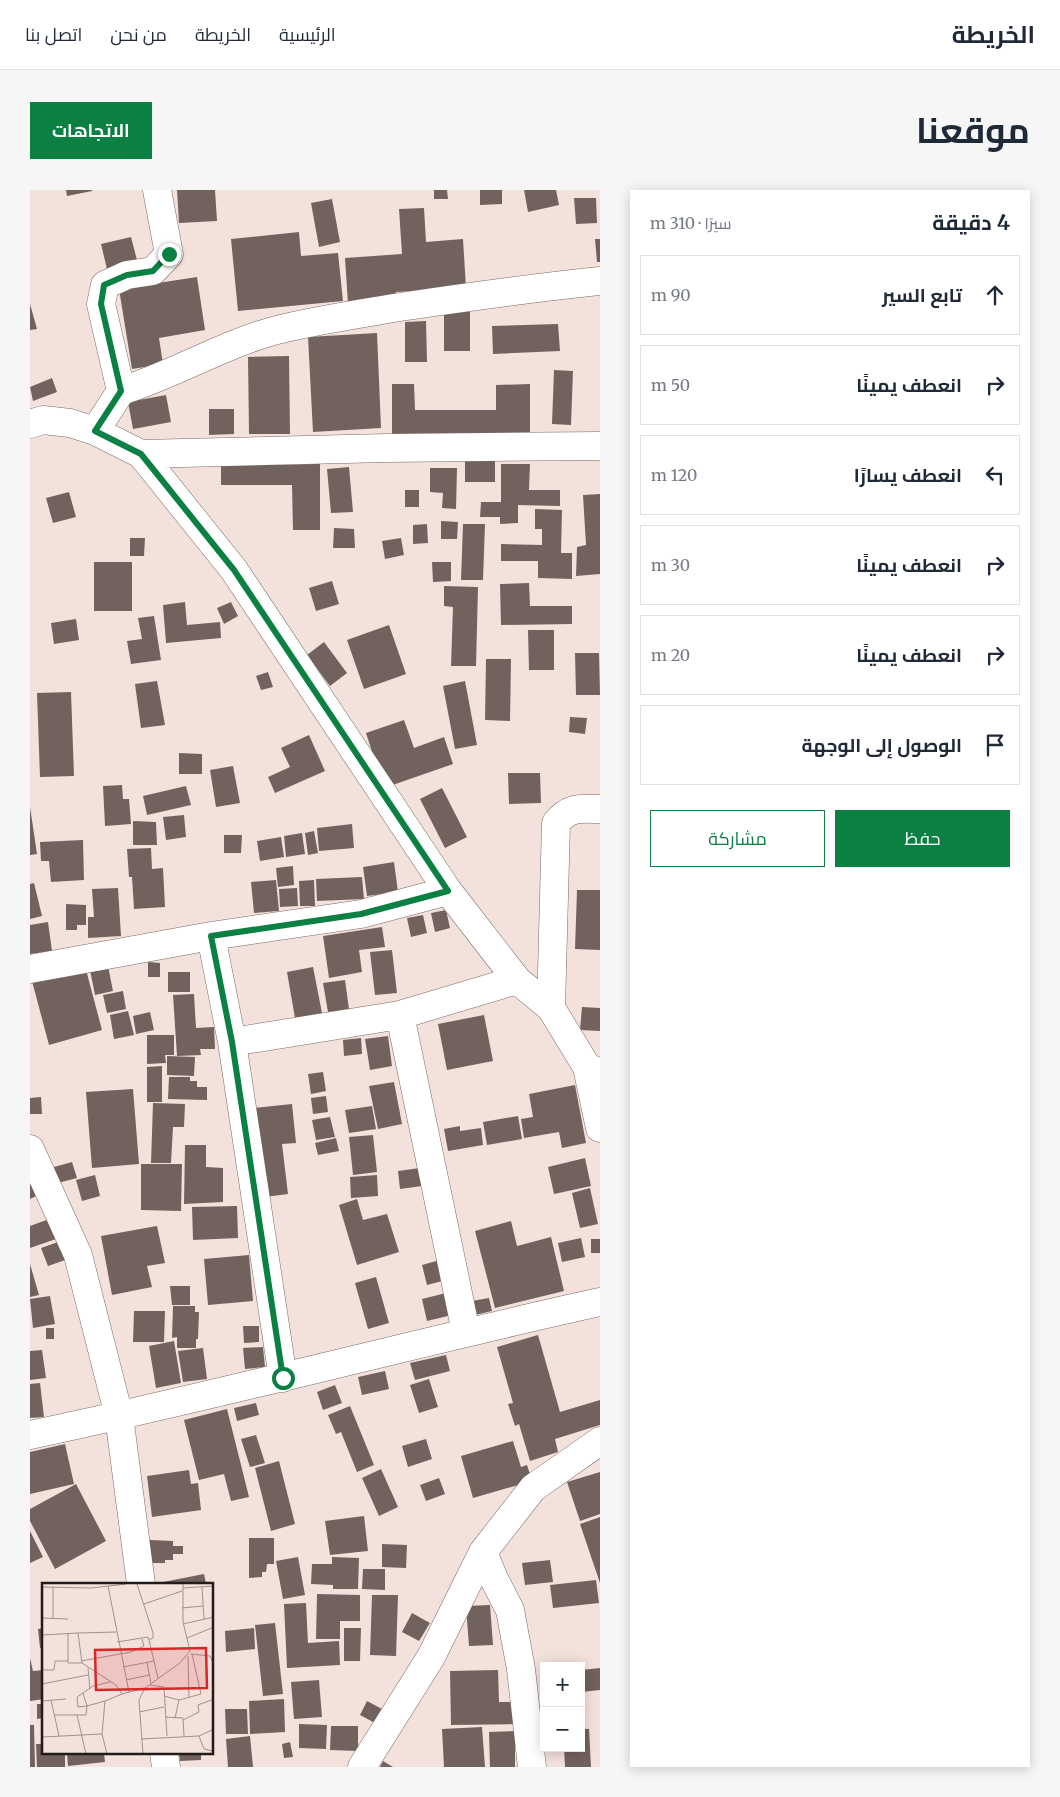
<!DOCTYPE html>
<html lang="ar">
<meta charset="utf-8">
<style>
body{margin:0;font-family:Merriweather,Cairo,serif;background:#f6f6f7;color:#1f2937;direction:rtl}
.controls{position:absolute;right:15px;bottom:15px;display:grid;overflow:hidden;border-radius:0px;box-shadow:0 2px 12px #0003}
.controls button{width:45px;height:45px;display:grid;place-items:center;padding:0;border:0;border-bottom:1px solid #e0e1e3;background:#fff;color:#1f2937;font:25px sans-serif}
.stop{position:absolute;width:15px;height:15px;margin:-11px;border:4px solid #0b8043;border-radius:50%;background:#fff}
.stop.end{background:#0b8043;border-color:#fff;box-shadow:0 1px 5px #0008}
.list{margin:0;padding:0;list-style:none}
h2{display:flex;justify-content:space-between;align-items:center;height:65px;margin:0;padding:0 20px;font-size:21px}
h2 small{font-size:16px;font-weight:400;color:#747a83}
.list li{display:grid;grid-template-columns:32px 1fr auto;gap:15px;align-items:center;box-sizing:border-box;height:80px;margin:0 10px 10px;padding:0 10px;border:1px solid #e0e1e3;border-radius:0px}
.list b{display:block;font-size:19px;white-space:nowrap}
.list em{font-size:16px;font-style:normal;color:#747a83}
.actions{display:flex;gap:10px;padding:15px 20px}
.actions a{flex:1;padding:11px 0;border:1px solid #0b8043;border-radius:0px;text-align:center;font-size:18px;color:#0b8043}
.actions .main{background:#0b8043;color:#fff}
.icon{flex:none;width:28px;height:28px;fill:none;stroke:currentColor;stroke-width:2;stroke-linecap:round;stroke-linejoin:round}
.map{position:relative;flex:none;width:570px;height:1577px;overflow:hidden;direction:ltr;border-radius:0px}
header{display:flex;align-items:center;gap:30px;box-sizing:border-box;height:70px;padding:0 25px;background:#fff;border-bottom:1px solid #e0e1e3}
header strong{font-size:24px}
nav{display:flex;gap:28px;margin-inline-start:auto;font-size:18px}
.intro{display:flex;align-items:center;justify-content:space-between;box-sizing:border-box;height:120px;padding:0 30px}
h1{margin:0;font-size:35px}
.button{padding:12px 22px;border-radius:0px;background:#0b8043;color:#fff;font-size:18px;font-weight:700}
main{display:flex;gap:30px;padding:0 30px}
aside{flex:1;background:#fff;border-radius:0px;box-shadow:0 2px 12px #0003}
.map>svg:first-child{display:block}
</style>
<header>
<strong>الخريطة</strong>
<nav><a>الرئيسية</a><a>الخريطة</a><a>من نحن</a><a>اتصل بنا</a></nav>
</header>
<div class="intro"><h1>موقعنا</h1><a class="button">الاتجاهات</a></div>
<main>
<aside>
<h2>4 دقيقة<small>سيرًا · 310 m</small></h2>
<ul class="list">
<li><svg class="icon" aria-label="ahead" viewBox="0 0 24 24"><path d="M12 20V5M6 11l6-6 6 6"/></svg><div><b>تابع السير</b></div><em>90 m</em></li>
<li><svg class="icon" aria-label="right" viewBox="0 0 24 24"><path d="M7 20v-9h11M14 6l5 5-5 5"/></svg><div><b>انعطف يمينًا</b></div><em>50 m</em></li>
<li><svg class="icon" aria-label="left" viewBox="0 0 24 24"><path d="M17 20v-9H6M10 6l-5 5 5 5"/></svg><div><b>انعطف يسارًا</b></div><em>120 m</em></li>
<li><svg class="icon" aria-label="right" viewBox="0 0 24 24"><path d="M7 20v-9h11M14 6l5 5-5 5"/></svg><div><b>انعطف يمينًا</b></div><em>30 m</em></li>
<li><svg class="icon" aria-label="right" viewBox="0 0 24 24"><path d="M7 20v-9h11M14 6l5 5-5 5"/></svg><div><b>انعطف يمينًا</b></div><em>20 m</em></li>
<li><svg class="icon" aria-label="arrive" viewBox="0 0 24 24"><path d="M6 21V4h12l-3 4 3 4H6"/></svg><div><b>الوصول إلى الوجهة</b></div></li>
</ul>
<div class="actions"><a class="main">حفظ</a><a>مشاركة</a></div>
</aside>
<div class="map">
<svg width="570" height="1577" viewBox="0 0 570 1577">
<rect width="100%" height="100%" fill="#f3e1dc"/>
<!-- building -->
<path fill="#72625e" d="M36,0H62V1L37,6Z
M147,0H185L187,31L149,33Z
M404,0H417L418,9H404Z
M450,0H472V14L450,15Z
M494,0H526L529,15L498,22Z
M544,8H566L567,33L546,34Z
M302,9L310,52L289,57L281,13Z
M394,18L396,52L433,49L436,98L366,102L364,111L318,114L315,68L372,64L369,19Z
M269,42L271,66L308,63L313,111L208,121L201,49Z
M101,47L107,70L77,79L71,54Z
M565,49H570V72H567Z
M167,87L175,140L129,148L133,174L102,179L89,99Z
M0,114L7,139L0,140Z
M440,120V161H414V121Z
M396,131L397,172H375V132Z
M528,134L530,161L463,164L462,136Z
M347,143L351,238L283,242L278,147Z
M259,166L260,244H219L218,167Z
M524,180L543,181L541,235L522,234Z
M22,188L27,202L3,211L0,197Z
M362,194H384L385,220H466V195L500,194V245L362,246Z
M136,205L141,232L103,239L98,212Z
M179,219H204V244L179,245Z
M435,266H465V292H435Z
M290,274V340H263L262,295H191V275Z
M471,274H500L499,300H530V316L488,315V333L470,334V327H450L451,312H471Z
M319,277L323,322L301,323L297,279Z
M400,278H427L426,319L412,318L413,303L400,302Z
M375,300H389V317H375Z
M39,302L46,327L23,333L16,308Z
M570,304V384L546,386L547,357L556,355L553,305Z
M505,319L532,320L531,363H542V389L508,388V371H471V354L512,355V339H505Z
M411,331L428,332L427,349H411Z
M397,334L398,353L383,354V335Z
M433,334H455L453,390H431Z
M304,338L324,339L325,358H303Z
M100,348H115L114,366H100Z
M371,348L374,365L355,369L352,351Z
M64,372H102V421H64Z
M402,372H421V391L403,392Z
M302,391L309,414L286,421L279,398Z
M499,393L500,416H542V434L471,435L470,394Z
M414,396L448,397L446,476H421L423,417L414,416Z
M155,412L157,435L190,432L191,448L136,453L133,415Z
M201,412L208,426L194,434L187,418Z
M124,426L131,470L101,474L97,451L112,449L108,428Z
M46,429L49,450L24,454L21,433Z
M359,435L376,484L334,499L317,450Z
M498,440H524V480H499Z
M294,452L317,483L300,496L277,465Z
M545,463H569L570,505H546Z
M456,469H481L480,531L455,530Z
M238,482L243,497L231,500L226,486Z
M127,491L135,535L111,538L105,494Z
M435,491L447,555L425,559L413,496Z
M41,502L44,586L10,587L7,503Z
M540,527L557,528L555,544L539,542Z
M374,530L384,558L414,547L423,574L354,598L336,543Z
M279,545L295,581L245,603L238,587L260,577L251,558Z
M149,563L172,564V584H149Z
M203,576L210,613L186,617L180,580Z
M478,583H510L511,613L479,614Z
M92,595L93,609H99L101,634L75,636L73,596Z
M156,596L161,615L117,625L113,606Z
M412,598L437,647L415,658L390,609Z
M0,617L7,664L0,665Z
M154,625L156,647L136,650L133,627Z
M103,631L126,632L127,655H103Z
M322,634L324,658L289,661L287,638Z
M284,641L288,663L278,665L275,643Z
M272,643L275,664L256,667L254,646Z
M194,645H212L211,663H194Z
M251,647L254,667L230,671L227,651Z
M53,650L54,690L21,692L19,671H11L10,652Z
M121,658L122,679L133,678L135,717L104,719L102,687H99L97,659Z
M364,672L368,702L337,706L333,677Z
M263,676L264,695L248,697L246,678Z
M332,687L334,709L287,711L286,689Z
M246,690L249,721L224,723L221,692Z
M284,690L285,716H270L269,691Z
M4,693L12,726L0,729V694Z
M88,698L91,746L58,748V727H64L62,699Z
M267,698L268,716L250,717L249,699Z
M547,700H570V760L545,759Z
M36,714L56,715V735H47V740H36Z
M416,720L420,738L405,742L401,723Z
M393,725L397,743L381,747L377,728Z
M18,732L22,761L0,764V735Z
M352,737L355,757L329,760L332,782L299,788L293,746Z
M362,760L367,803L345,805L340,762Z
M118,772L130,773V787H118Z
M55,776L72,840L19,855L2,791Z
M78,776L83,801L65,805L60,780Z
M283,777L292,823L265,828L257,782Z
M138,782H160V802H138Z
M315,790L319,819L298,822L293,793Z
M93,801L96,819L77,823L73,805Z
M164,804L166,838L184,837L185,859H170L171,865L147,866L143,805Z
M552,817L570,818V841L550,840Z
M98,821L104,845L84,849L80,825Z
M120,822L124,840L106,844L103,826Z
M454,825L463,871L417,880L408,834Z
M117,845H144V865H135L136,873L117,874Z
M358,846L362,876L340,880L335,849Z
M331,848L332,864L314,866L313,850Z
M137,866L165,867L164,886L137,885Z
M132,876V912H117V877Z
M293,882L296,901L281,904L278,884Z
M139,887H160V891H167V897H177V910L138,909Z
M364,892L372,934L348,939L339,896Z
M545,895L556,953L532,958L529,942L494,948L491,929L503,927L499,904Z
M103,899L109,974L62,978L56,902Z
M296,906L298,922L283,924L281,908Z
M11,907L12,924H0V908Z
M123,913L155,914L154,937H143L141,973H121Z
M262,914L266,953L252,954L258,1004L235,1007L224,918Z
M342,916L346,939L319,943L315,920Z
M488,926L492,949L457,955L453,932Z
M300,927L305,947L286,950L282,930Z
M430,936V941L451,938L453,955L418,961L414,939Z
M343,945L347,982L323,985L319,947Z
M306,948L309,961L288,965L285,953Z
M155,955H176V977L193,978V1012L154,1014Z
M555,968L561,996L524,1004L518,977Z
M42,972L47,988L28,993L24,977Z
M111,974H152L151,1021L111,1020Z
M390,978L392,996L370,999L368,981Z
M65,985L70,1006L52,1011L46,990Z
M347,985L348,1006L321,1008L320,987Z
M0,990L10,1004L0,1009Z
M560,998L568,1034L550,1038L542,1003Z
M327,1009L333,1030L357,1024L369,1062L327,1075L309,1015Z
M207,1016L208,1048L163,1050L162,1017Z
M22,1028L29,1048L0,1058V1036Z
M481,1031L487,1056L521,1047L534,1101L465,1118L445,1041Z
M127,1036L135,1073L117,1076L122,1097L82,1105L71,1046Z
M551,1048L555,1067L532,1072L528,1053Z
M561,1049H570V1063H561Z
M31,1051L38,1069L18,1076L11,1058Z
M219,1065L223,1111L178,1115L174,1069Z
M410,1070L416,1090L397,1095L392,1075Z
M0,1074L9,1105L0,1107Z
M346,1087L359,1133L338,1139L325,1093Z
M140,1096H160V1115H142Z
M416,1103L422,1125L397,1131L392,1109Z
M20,1106L25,1134L3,1138L0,1109Z
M459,1108L462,1121L445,1125L442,1111Z
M143,1116H165V1122H169L168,1149H166V1158H147V1147L142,1148Z
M104,1121H135L134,1152H103Z
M213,1136H229V1152L214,1153Z
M16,1138H24V1149H16Z
M508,1145L530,1222L570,1210V1235L525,1249L528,1262L500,1271L489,1234L485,1236L478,1214L483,1213L467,1157Z
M144,1151L151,1193L126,1198L119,1156Z
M233,1157L235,1177L215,1179L213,1158Z
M173,1158L177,1189L153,1192L148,1161Z
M12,1160L16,1188L0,1190V1161Z
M416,1165L420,1181L385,1190L380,1173Z
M355,1181L359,1199L332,1205L328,1187Z
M399,1189L408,1217L389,1223L380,1195Z
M10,1193L14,1227L0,1228V1194Z
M305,1195L312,1213L293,1220L287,1202Z
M226,1213L229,1225L207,1231L204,1218Z
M320,1216L344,1275L327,1282L311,1242L306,1244L298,1225Z
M197,1219L219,1307L201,1311L194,1284L169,1290L154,1230Z
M226,1245L235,1273L220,1277L211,1249Z
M396,1249L402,1269L378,1277L372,1256Z
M483,1251L491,1277L497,1275L502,1291L443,1308L431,1266Z
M35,1254L44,1294L0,1304V1262Z
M249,1271L265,1334L241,1341L225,1278Z
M351,1279L368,1317L349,1326L332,1288Z
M159,1280L161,1294L168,1293L171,1320L122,1327L117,1286Z
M570,1282V1324L550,1331L537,1292Z
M409,1288L415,1304L396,1311L390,1295Z
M46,1294L76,1351L25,1379L0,1331V1319Z
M334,1326L338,1361L300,1365L295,1331Z
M570,1327V1393L550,1334Z
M0,1341L13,1367L0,1373Z
M219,1348H244V1374H237L236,1382H232V1387L219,1388Z
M120,1350L143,1351V1356H153V1364H143V1370H135V1373H119Z
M352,1354L377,1355L376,1378L352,1377Z
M268,1367L275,1405L253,1409L246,1371Z
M302,1367L329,1368L328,1399H303V1395L281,1394L282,1374H302Z
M520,1370L523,1392L495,1395L492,1373Z
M333,1379H355V1400L332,1399Z
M174,1384L176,1394H133V1392Z
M566,1390L569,1413L523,1418L520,1395Z
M287,1404L330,1405V1431H310V1449H286Z
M342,1405H368L366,1466L340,1465Z
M276,1413L278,1453L309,1451L310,1475L257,1478L254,1414Z
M460,1415L463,1455L439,1456L436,1416Z
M382,1423L400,1433L389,1451L372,1442Z
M245,1433L253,1504L233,1506L225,1435Z
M14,1438V1457L10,1458L8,1439Z
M224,1438L225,1459L196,1462L195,1441Z
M314,1438H331L330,1471H314Z
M0,1468L3,1481L14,1480V1509L0,1511Z
M570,1478V1500L551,1502V1480Z
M468,1480L469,1512H490L491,1534L421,1535L420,1481Z
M289,1490L292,1527L264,1529L261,1492Z
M254,1509L255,1542L220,1544L219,1511Z
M337,1511L352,1519L345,1533L330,1525Z
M7,1514H14V1528L7,1529Z
M195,1519H217L218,1544H196Z
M269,1534L297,1535L296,1559L269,1558Z
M0,1535H4L5,1577H0Z
M301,1536H328V1561L300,1560Z
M452,1537L455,1577H414L412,1539Z
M551,1539H559L561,1577H535L534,1558H551Z
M485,1541V1577H460L459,1542Z
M220,1546L223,1577H198L196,1549Z
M260,1552L263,1567L254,1568L252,1554Z
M6,1554H14V1563H35V1577H7Z
M37,1563H74L75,1572L38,1576Z
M149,1563H171V1570L150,1571Z
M353,1571L363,1577H350Z"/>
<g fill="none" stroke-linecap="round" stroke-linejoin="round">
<!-- street casing -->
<g stroke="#7a6a66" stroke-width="29">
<path id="street" d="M91,201C144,185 193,154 247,140C287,130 329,124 370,117C437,107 503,98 570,91
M0,234L13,230L40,233L65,241L111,264L204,380L418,701L487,790L521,818L557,877L570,883
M65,241L91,201L71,114L75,95L97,85L123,81L139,64L127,0
M111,264L357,258L570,256
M181,746L202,852L253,1188
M0,779L181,746L331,724L418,701
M521,818L526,633C540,616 550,619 570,619
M370,825L436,1142
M202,852L370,825L487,790
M557,877L570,938
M0,959L48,1065L89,1226L111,1394
M0,1245C191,1205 379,1154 570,1112
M453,1362L464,1389L480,1420L491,1479L502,1577
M134,1563L136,1577
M332,1577L401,1467L453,1362L503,1298L570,1251"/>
</g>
<!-- street -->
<use href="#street" stroke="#fff" stroke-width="28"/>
</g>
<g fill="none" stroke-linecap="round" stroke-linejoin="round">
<!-- route -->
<path stroke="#0b8043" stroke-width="6" d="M139,64L123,81L97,85L74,95L71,114L91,201L65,241L111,264L204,380L418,701L331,724L181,746L202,852L253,1188"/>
</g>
<!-- overview -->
<g transform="translate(12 1393)">
<rect width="171" height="171" fill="#f3e1dc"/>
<path fill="none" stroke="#9f928e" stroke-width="1" d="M95,1L111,50V55L107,57L116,95M66,3L87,109M0,4L49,5L84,1M11,4V35M160,4L162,36M141,5L172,3M102,21L140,8M140,25L161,23M0,35L26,36M141,41L172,34M26,50V80H40M36,50L74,49M0,52L36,50L40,80L74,102L80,111L103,105M145,55L172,44M75,59L106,54L107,57M149,71L168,73L172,82M146,73L147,114M39,78L89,69L102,63L100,56M105,80L109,100M81,84L112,78M46,85L48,106M0,87H12L13,78H26M84,97L107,92M0,101L46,92M108,102L122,104L125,153M41,110L35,114L36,124L45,123L41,110L51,103L68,99M122,113L137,117L159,111L150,71M9,117L17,153M0,118L24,116M97,129L122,124M13,132H35M123,134L141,135L142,153M133,135L137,117M141,137L157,129L156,122L172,116M157,153L162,166L171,168M0,154L60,151M99,156L157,153L172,146M44,171L35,132H44L45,123L63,118M65,171L60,151L63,118L80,111M101,171L97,117L103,105L138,80L148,68L141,39V1"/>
<path fill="#d62828" fill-opacity="0.15" stroke="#d62828" stroke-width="2.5" d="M164,65L165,105L54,107L53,67Z"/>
<rect width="171" height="171" fill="none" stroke="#211b19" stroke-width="2.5"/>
</g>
</svg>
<div class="controls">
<button>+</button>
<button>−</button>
</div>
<div class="stop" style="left:253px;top:1188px"></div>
<div class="stop end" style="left:139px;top:64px"></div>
</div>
</main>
